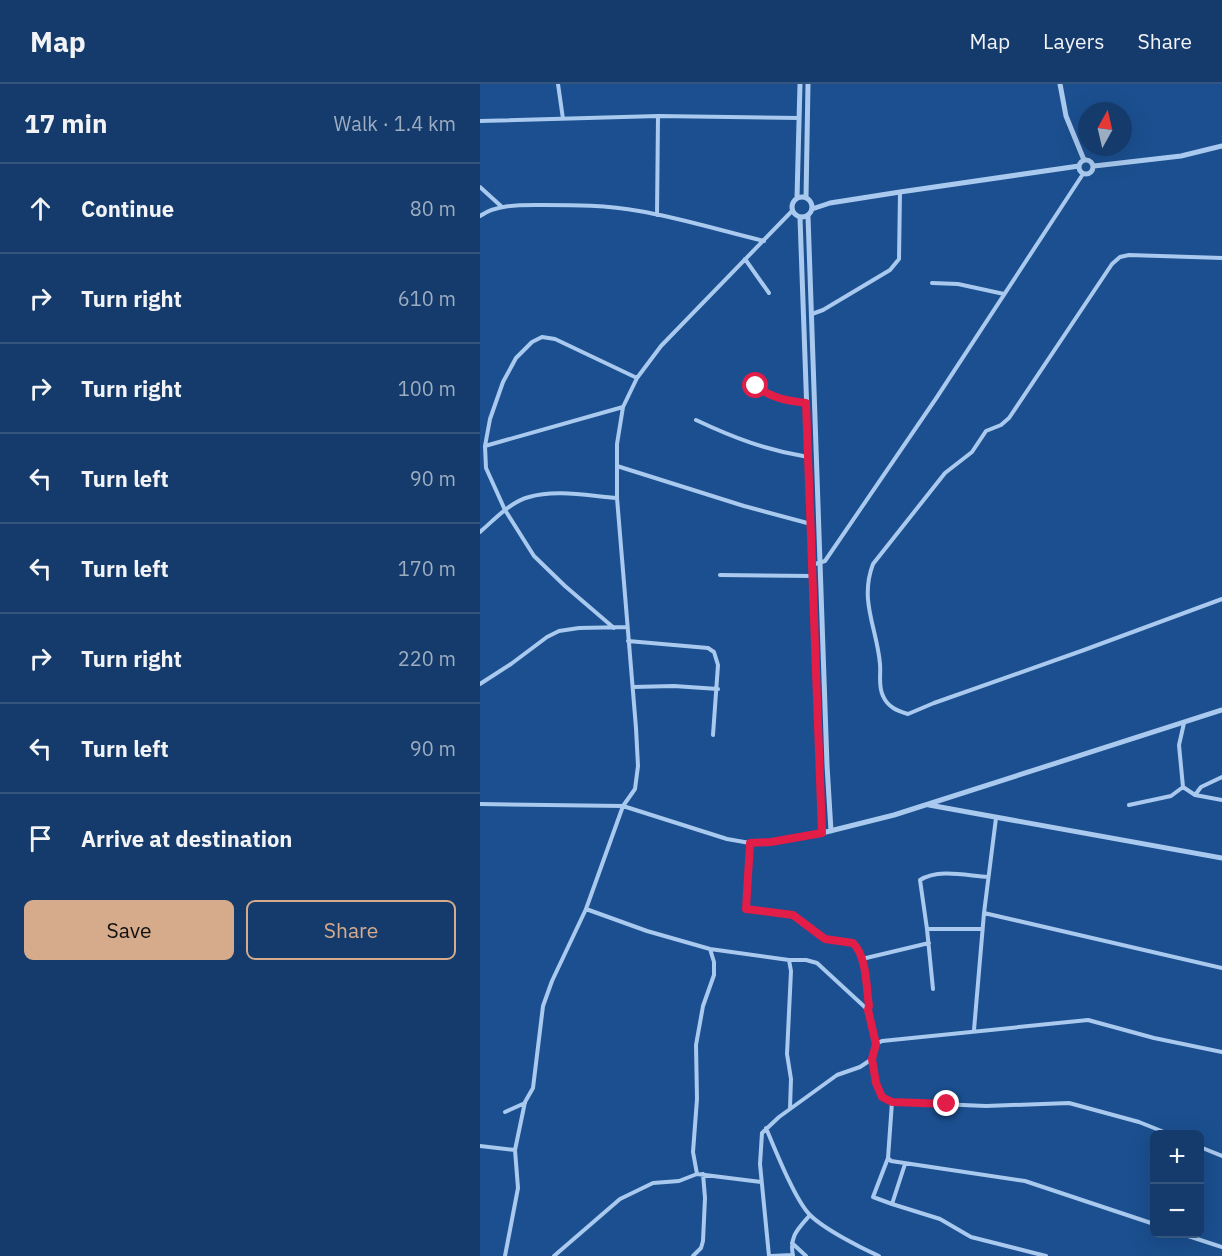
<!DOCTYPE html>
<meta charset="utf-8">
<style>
body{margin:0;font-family:"IBM Plex Sans",sans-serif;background:#1d4271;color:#f1f3f6}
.controls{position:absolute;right:18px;bottom:18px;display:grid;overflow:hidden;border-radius:9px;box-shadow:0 6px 24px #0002}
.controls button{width:54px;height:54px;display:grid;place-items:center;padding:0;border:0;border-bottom:2px solid #33557e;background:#143b6b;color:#f1f3f6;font:30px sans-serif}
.compass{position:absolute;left:598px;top:18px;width:54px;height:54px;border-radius:50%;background:#143b6b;box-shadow:0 6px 24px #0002;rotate:8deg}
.stop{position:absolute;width:18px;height:18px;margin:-14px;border:4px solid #e11d48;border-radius:50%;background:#fff}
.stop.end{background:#e11d48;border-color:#fff;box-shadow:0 2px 6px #0008}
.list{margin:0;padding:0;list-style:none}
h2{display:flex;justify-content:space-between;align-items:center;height:78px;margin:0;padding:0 24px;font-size:26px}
h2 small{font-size:20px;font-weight:400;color:#9dadc1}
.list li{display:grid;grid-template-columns:39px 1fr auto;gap:18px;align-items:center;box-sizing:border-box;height:90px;padding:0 24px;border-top:2px solid #33557e}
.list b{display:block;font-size:22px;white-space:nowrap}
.list em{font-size:20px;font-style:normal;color:#9dadc1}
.actions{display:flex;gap:12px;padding:18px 24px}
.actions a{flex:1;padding:14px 0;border:2px solid #d6ab8b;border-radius:9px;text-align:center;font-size:21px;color:#d6ab8b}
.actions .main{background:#d6ab8b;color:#111}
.icon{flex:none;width:33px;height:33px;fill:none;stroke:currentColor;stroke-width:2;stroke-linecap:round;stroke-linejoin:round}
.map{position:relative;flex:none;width:742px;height:1172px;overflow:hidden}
header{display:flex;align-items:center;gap:36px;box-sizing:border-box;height:84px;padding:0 30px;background:#143b6b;border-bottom:2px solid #33557e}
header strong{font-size:28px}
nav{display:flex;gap:33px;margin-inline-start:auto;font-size:21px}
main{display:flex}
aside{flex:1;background:#143b6b}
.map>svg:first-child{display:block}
</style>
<header>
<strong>Map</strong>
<nav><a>Map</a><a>Layers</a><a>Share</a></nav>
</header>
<main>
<aside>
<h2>17 min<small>Walk · 1.4 km</small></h2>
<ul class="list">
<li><svg class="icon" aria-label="ahead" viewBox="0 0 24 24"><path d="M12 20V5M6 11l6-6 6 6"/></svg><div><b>Continue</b></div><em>80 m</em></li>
<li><svg class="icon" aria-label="right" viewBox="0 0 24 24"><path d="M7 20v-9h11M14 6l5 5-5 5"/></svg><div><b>Turn right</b></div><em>610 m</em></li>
<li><svg class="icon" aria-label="right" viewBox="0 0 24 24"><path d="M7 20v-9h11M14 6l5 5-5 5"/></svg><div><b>Turn right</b></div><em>100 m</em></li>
<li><svg class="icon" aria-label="left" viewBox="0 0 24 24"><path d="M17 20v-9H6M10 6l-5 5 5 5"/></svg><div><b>Turn left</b></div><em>90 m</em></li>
<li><svg class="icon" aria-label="left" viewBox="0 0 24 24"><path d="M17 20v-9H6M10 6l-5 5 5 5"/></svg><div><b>Turn left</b></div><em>170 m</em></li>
<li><svg class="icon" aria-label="right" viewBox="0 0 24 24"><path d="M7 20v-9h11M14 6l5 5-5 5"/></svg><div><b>Turn right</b></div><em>220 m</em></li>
<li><svg class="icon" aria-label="left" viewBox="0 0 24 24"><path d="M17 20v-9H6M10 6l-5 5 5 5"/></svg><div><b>Turn left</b></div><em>90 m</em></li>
<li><svg class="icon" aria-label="arrive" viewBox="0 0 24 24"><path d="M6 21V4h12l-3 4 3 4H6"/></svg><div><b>Arrive at destination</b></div></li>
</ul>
<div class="actions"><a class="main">Save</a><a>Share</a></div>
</aside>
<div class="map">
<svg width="742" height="1172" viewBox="0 0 742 1172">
<rect width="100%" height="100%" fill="#1b4f8f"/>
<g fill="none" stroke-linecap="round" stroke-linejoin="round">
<!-- minor -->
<path stroke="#a9c9ee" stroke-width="4" d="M78,0L83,35
M0,37L178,32L319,34
M0,103L22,123
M177,131L178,32
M0,132C17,120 42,121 62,121C94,121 127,121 159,127C201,134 242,147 284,157
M742,174L649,171L640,173L632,180L529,334L521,341L506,347L492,368L465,389L393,480C379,517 397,544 400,580C401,591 398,602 403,612C408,623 417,627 428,630L454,619L604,566L742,515
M265,175L289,209
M452,199L478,200L524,210
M332,230L343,226L410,186L419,175L420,108
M276,302C290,314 309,317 326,319
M216,336C254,354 286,366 328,373
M5,362L143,323
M137,382L264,422L331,440
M0,448C14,436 30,418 49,413C76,405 109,412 137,414
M332,481L345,477L457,313L603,90
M240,491L332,492
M134,544L85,502L54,472L25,426L6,384L5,362L10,335L23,298L36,274L52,258L62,253L75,255L157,294
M148,557L228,564L234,568L238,581L233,651
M0,600L31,580L67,553L79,547L99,544L147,543
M153,603L194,602L238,605
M704,639L699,661L703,703L715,711L742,716
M715,711L721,703L742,693
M0,720L143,722L247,755L270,759L291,758L342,749
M649,721L691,712L703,703
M270,759L266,825L313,831L345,855L373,859C387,874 386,902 389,922L388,926L396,960
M106,825L167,847L230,865L309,876L311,887L307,970L311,995L310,1024
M504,829L742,884
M447,845L453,905
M502,845H447L440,796C459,784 488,792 508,793
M382,875L449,859
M309,876H326L337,879L388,926
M494,946L504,829L516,734
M392,975L396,999L402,1013L412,1018L506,1022L589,1019L659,1038L689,1050
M412,1018L408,1074L411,1077L545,1097L674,1140
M25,1028L45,1019
M286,1044C295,1065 315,1116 330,1131C344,1145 381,1164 399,1172
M0,1062L35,1066
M720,1063L742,1072
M408,1074L393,1113L412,1120
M425,1080L412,1120L460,1135L491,1153L566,1172
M217,1090L213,1068L217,1015L216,961L223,922L234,891V878L230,865
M702,1150L742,1163
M312,1159L326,1172
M25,1172L38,1104L35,1066L45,1018L53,1004L63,922L72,897L106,825L143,722L155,705L158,682L156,644L137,414V360L143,323L157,294L181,262L312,127
M74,1172L140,1115L173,1099L199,1097L217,1090L281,1098
M213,1172L221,1164L223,1157L225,1114L223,1090
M289,1172L280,1080L282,1049L299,1033L357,991L380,983L392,975L396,960L402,957L608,936L674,954L742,968
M291,1172L313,1171
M313,1172C309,1152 318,1145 330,1131"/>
<!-- tertiary -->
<path stroke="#a9c9ee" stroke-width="5" d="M580,0L586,32L604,76
M599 83a7 7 0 1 1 14 0a7 7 0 1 1-14 0Z
M614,82L701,72L742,62
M312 123a10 10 0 1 1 20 0a10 10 0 1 1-20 0Z
M317,114L320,0
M326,114L328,0
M332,125L350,119L420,108L599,82
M328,132L347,681L351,747
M320,134L342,749L414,731L742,626
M449,721L742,774"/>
</g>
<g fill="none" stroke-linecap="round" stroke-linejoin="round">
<!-- route -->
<path stroke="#e11d48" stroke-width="8" d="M276,302C290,314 309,317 326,319L342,749L291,758L270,759L266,825L313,831L345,855L373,859C387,873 386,902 389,922L388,926L396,960L392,975L396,999L402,1013L412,1018L467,1020"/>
</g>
</svg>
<div class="controls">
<button>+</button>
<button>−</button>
</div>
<svg class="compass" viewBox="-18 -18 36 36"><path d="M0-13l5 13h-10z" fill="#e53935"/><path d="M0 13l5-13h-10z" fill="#9dadc1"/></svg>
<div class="stop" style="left:276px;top:302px"></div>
<div class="stop end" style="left:467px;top:1020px"></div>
</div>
</main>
